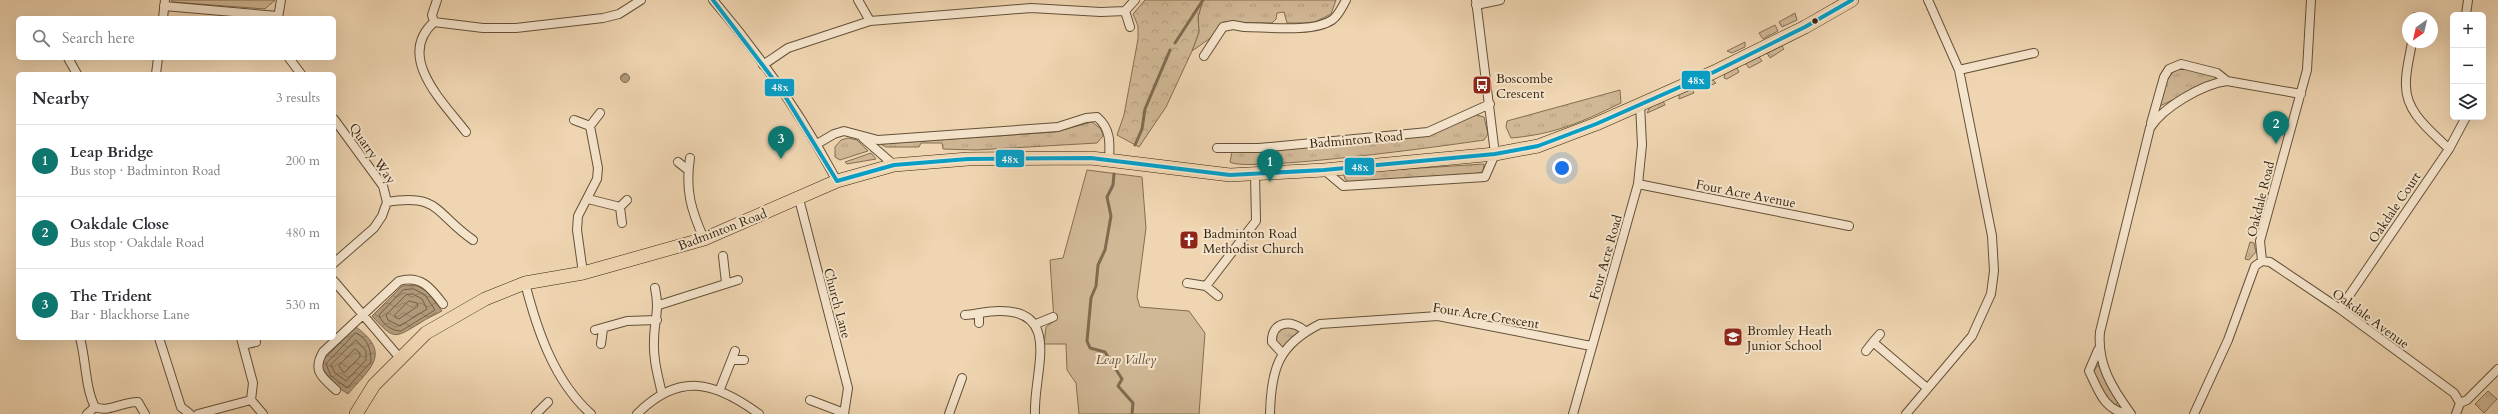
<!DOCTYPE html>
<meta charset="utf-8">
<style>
body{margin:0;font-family:Cardo,serif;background:#f2f2f3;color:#2b2b33}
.controls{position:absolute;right:12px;top:12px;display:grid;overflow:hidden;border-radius:6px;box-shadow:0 4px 16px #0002}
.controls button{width:36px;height:36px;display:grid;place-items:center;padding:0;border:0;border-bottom:1px solid #e1e1e2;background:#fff;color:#2b2b33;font:20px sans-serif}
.compass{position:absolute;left:2402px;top:12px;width:36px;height:36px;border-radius:50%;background:#fff;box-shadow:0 4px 16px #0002;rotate:214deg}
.you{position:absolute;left:1562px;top:168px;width:14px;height:14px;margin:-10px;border:3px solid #fff;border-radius:50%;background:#1a73e8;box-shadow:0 0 0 6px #1a73e833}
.badge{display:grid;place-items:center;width:26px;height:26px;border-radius:50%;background:#0f766e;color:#fff;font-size:13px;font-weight:700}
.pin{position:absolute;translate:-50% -33px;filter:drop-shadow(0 1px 2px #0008)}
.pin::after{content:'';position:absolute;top:21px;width:14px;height:12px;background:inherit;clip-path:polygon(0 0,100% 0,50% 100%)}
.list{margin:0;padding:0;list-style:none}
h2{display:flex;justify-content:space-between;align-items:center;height:52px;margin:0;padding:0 16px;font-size:17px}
h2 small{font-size:13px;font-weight:400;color:#7c7c81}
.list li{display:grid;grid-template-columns:26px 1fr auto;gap:12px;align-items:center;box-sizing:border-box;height:72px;padding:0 16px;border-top:1px solid #e1e1e2}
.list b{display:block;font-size:15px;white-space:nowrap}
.list p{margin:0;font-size:13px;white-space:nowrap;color:#7c7c81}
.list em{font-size:13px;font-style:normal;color:#7c7c81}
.icon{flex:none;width:22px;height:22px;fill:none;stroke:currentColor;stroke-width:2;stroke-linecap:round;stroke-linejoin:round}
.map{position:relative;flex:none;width:2498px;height:414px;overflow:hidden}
.search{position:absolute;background:#fff;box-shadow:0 4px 16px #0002;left:16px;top:16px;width:320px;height:44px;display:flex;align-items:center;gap:10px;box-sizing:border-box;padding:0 14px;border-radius:6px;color:#7c7c81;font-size:15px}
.panel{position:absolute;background:#fff;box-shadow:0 4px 16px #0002;left:16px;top:72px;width:320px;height:268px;border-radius:6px}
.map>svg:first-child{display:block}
</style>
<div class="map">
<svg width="2498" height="414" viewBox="0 0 2498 414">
<defs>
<pattern id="grass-tufts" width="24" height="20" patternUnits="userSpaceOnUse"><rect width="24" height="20" fill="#d0b795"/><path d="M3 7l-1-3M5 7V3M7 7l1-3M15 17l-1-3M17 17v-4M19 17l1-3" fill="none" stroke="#b39d7f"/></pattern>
<pattern id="forest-crowns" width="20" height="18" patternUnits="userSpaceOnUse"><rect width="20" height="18" fill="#d0b795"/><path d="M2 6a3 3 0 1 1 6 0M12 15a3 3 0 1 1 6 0" fill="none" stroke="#b39d7f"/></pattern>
<pattern id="water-waves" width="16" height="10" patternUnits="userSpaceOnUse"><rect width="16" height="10" fill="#b0997a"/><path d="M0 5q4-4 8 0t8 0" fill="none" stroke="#907d62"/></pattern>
</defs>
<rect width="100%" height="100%" fill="#efd5b1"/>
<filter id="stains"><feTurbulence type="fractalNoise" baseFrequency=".005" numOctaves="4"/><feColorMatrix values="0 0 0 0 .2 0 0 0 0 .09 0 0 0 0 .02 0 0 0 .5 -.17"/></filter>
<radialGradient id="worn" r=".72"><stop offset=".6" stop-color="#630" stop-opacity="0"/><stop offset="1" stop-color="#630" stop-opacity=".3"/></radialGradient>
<!-- grass -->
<path fill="url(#grass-tufts)" stroke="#836e52" d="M1203,0H1336L1331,14L1313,23H1287L1284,12L1277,13L1276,19L1272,23L1223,22L1212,37L1192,51L1199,32L1198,17Z
M1795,13L1797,20L1782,27L1779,22Z
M1775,25L1778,31L1763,39L1759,33Z
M1745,42V47L1732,53L1727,51Z
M1781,45L1784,49L1770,58L1767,53Z
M1759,57L1762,61L1749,68L1745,63Z
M2183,67L2216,76V79L2160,106L2168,75Z
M1734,68H1737L1739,72L1727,79L1724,78L1725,73Z
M1712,79L1716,83L1702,89L1700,85Z
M1692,89L1694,93L1679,99V94Z
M1620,90L1621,103C1582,122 1556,134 1511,138L1506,127L1507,121Z
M1663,101L1665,105L1647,113L1650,107Z
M1473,114L1484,117L1488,134L1484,140C1452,145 1246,173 1230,162L1232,152H1263L1429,134Z
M1092,122L1101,129L1103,136L1097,143L976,150L943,149L942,143H921L919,147H886L880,144L1055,132Z
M848,138L857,140L868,151L840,160L835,157V147L841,140Z
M871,153L876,159L847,164L845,162Z
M1484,164L1483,172L1472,174L1350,183L1345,179L1343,173Z
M2250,242L2254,243L2256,252L2249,260L2245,259Z
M1285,324L1303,332L1282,352L1273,342L1277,328Z
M2098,365L2118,402L2116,405L2109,404L2093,372Z
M2488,391L2497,399L2484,413L2475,404Z"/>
<!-- forest -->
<path fill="url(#forest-crowns)" stroke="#836e52" d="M1145,0H1203L1198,17L1199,32L1192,51L1166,107L1139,147L1117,135L1124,115L1138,39V26L1133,14Z"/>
<!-- park -->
<path fill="#d0b795" stroke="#836e52" d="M171,0H275L265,9L173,2Z
M1087,170L1142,177L1146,228L1137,297L1140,307L1189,311L1205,333L1199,414H1079L1076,383L1067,370L1066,344H1044L1046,327L1054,321L1050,260L1063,258Z"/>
<!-- water -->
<path fill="url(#water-waves)" stroke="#7f6b4f" d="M620.5 78a4.5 4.5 0 1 1 9 0a4.5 4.5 0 1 1-9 0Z
M415,285L427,291L442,311C435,315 427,318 420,323C394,339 394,340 372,316L402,286Z
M356,327C393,354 369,369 348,394C336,386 321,378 322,361Z"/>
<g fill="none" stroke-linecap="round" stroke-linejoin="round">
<!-- shore -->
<path stroke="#735f44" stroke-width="1" d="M414,289L425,295L435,310L401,331C392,331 382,324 379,315L403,290Z
M413,294L422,299L427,309L400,326L388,320L386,315L406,295Z
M409,301L417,303L418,306L399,319L395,317V315Z
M356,333C368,339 371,349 371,362L347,388L331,376L326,364Z
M356,340L366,351V360L346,381L335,373L331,365Z
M355,349L360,353V357L344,373L339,366Z"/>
<!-- stream -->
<path stroke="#7f6b4f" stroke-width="3" d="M1175,43L1203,0
M1135,145L1142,129L1145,109L1170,50
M1114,174L1113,185L1107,197L1111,216L1105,250L1098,265L1096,286L1091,298L1087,341L1090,348L1105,352L1122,379L1118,386L1133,403L1132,414"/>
<!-- street casing -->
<g stroke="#645137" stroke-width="10">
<path id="street" d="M713,0C760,55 803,118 837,181
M858,0L870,21
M1476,5L1500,0
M164,6L278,16
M1125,11L1130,27
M1125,11L1135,0
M2466,15L2468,0
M163,18L165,0
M278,18L281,0
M2415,18L2416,17
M434,22L432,15L437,0
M2412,42C2410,56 2405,72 2406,86C2406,113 2431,131 2449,149
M1204,56L1223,27L1233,25L1244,27C1266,27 1313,33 1332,20C1339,15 1342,7 1346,0
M68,58L77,74
M289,58L301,74
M763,65L788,48L870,21L1031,8L1101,12L1125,11
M1959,70L2034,53
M156,74L158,58
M334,119L383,186L387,202L382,216L374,228L334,263
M574,120L590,126L600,113
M2151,123L2164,77L2169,69L2181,64L2217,73L2227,81
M466,132C444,103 395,57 434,22L483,28H516L603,18L619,14L641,0
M863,138L894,165
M817,144L834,134L844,131L878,140L1058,127L1086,118L1097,117C1111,129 1110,143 1109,160
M1217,148H1259L1428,132L1490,104
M690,158C685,190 691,210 704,239
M678,162L688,170
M1324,170L1343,186L1485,177L1495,154L1476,0
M1638,184L1849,226
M588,199L620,207
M799,199L848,388L844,414
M387,202C440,193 435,214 473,240
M622,223L620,207L627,200
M723,256L726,283
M2262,261L2260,241L2307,70L2311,0
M2262,261L2270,262L2340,309L2454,393L2460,403
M583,273L577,230L578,216L597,179L598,168L590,126
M334,281L399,357
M525,283C537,330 554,381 591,414
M1187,283L1206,286L1256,221L1255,174
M1206,286L1218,296
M655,288C660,311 654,320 654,341C653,359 658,376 662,394
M659,305L738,280
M2340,309L2449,149L2466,117
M965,315C976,314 988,311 999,311C1063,310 1033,373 1035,414
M979,323V314
M1036,324L1053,317
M595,330L627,321L657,320
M1880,334L1873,342L1927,388
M80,338C86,359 85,388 95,407C109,413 124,401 138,402L145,414
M159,338L181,407L190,414
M601,344L603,329
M243,345L256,342
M2098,350L2089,371C2099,391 2104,411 2129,414
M1866,351L1873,342
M1282,353L1272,342C1271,321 1292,319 1305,331
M733,360H744
M720,389L735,351
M336,390C322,377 312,371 323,352L399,281C421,275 431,288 443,304
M251,400L263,414
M810,400L844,413
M87,414L95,407
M198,414L251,400L253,383L241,338
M536,414L548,402
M637,414C679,372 714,381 759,414
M949,414L962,378
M1270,414C1271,369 1278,345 1320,324L1438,316L1591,346
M1573,414L1638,184L1642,145L1640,104
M1906,414L1972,336L1991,294L1994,271L1992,236L1959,70L1928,0
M2131,414C2112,388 2097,364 2100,332L2150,128C2163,107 2203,84 2227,81L2301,94
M2194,414L2228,340L2255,266L2262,261
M2456,414L2460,403L2467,400L2498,369"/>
</g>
<!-- primary casing -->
<g stroke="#36250e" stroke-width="14">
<path id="primary" d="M356,414L374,385L426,333L485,299L525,283L583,273L704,239L837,181L894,165L968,159L1091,158L1230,175L1324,170L1495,154L1538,146L1596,124L1714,72L1805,27L1852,0"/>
</g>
<!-- street -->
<use href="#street" stroke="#f5e4cc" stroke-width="8"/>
<!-- primary -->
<use href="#primary" stroke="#efd5b1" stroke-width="13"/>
<!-- bus-1 casing -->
<g stroke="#f5e4cc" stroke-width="7">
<path id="bus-1" d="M713,0L780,88L837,181
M837,181L894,165L968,159L1091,158L1230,175L1324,170L1495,154L1538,146L1596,124L1714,72L1805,27L1852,0"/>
</g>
<!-- bus-1 -->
<use href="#bus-1" stroke="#089ec6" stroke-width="4"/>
</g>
<!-- icons -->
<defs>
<g id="bus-square" transform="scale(1)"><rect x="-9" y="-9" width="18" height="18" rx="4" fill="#8f2418" stroke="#f5e4cc"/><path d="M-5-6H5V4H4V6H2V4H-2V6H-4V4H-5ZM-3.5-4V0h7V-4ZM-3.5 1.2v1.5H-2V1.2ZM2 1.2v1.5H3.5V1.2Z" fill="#fff"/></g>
<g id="church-square" transform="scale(1)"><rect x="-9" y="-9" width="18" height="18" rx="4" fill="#8f2418" stroke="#f5e4cc"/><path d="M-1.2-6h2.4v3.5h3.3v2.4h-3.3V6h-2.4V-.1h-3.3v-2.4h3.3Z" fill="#fff"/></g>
<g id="school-square" transform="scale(1)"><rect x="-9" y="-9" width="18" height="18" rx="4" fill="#8f2418" stroke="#f5e4cc"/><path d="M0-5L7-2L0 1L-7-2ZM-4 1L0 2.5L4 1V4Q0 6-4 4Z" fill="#fff"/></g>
</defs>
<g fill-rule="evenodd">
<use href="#bus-square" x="1482" y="85"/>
<use href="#church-square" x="1189" y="240"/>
<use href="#school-square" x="1733" y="337"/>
</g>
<!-- markers -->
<circle fill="#36250e" stroke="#f5e4cc" stroke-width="1.5" cx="1815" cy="21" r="3.5"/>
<g text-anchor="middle" stroke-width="4" stroke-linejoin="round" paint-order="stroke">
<!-- poi labels -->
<g font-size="13" fill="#36250e" stroke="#f5e4cc" text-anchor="start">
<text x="1496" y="83">Boscombe<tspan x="1496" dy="15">Crescent</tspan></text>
<text x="1203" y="238">Badminton Road<tspan x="1203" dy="15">Methodist Church</tspan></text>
<text x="1747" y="335">Bromley Heath<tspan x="1747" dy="15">Junior School</tspan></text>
</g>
<!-- street labels -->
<g font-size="13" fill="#36250e" stroke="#f5e4cc">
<text transform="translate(1356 139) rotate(-5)" y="5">Badminton Road</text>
<text transform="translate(373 153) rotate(55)" y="5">Quarry Way</text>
<text transform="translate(1746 193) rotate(11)" y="5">Four Acre Avenue</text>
<text transform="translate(2260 199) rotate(-76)" y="5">Oakdale Road</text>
<text transform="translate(2394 207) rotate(-56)" y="5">Oakdale Court</text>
<text transform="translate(722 229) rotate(-21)" y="5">Badminton Road</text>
<text transform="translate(1605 257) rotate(-74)" y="5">Four Acre Road</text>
<text transform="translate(838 303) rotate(75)" y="5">Church Lane</text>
<text transform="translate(1486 315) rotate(9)" y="5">Four Acre Crescent</text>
<text transform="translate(2371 318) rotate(36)" y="5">Oakdale Avenue</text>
</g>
<!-- park labels -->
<g font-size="13" font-style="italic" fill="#5c4a30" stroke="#f5e4cc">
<text x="1126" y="364">Leap Valley</text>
</g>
</g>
<g stroke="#f5e4cc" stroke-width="1.5">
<rect x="1681" y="70" width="30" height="20" rx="4" fill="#089ec6"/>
<rect x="764" y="78" width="31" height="19" rx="4" fill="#089ec6"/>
<rect x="995" y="149" width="30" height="19" rx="4" fill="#089ec6"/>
<rect x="1344" y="157" width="31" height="19" rx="4" fill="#089ec6"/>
</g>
<g font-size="11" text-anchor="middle" font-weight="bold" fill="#fff">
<text x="1696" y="84">48x</text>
<text x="780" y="91">48x</text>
<text x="1010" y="163">48x</text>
<text x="1360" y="171">48x</text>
</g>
<rect width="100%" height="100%" filter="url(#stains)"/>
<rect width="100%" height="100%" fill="url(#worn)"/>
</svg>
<div class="controls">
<button>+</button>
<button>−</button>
<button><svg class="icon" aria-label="layers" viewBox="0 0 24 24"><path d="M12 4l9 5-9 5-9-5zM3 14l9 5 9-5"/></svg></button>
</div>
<svg class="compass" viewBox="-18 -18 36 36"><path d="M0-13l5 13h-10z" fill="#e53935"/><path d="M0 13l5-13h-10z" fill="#7c7c81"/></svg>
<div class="you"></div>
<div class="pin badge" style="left:1270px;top:182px">1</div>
<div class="pin badge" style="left:2276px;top:144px">2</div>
<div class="pin badge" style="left:781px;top:159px">3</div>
<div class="search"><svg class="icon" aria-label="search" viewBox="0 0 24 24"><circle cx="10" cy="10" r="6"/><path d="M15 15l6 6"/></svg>Search here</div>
<section class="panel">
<h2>Nearby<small>3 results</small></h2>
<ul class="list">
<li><span class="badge">1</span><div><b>Leap Bridge</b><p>Bus stop · Badminton Road</p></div><em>200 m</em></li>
<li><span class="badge">2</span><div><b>Oakdale Close</b><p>Bus stop · Oakdale Road</p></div><em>480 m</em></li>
<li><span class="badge">3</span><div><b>The Trident</b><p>Bar · Blackhorse Lane</p></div><em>530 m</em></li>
</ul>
</section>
</div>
